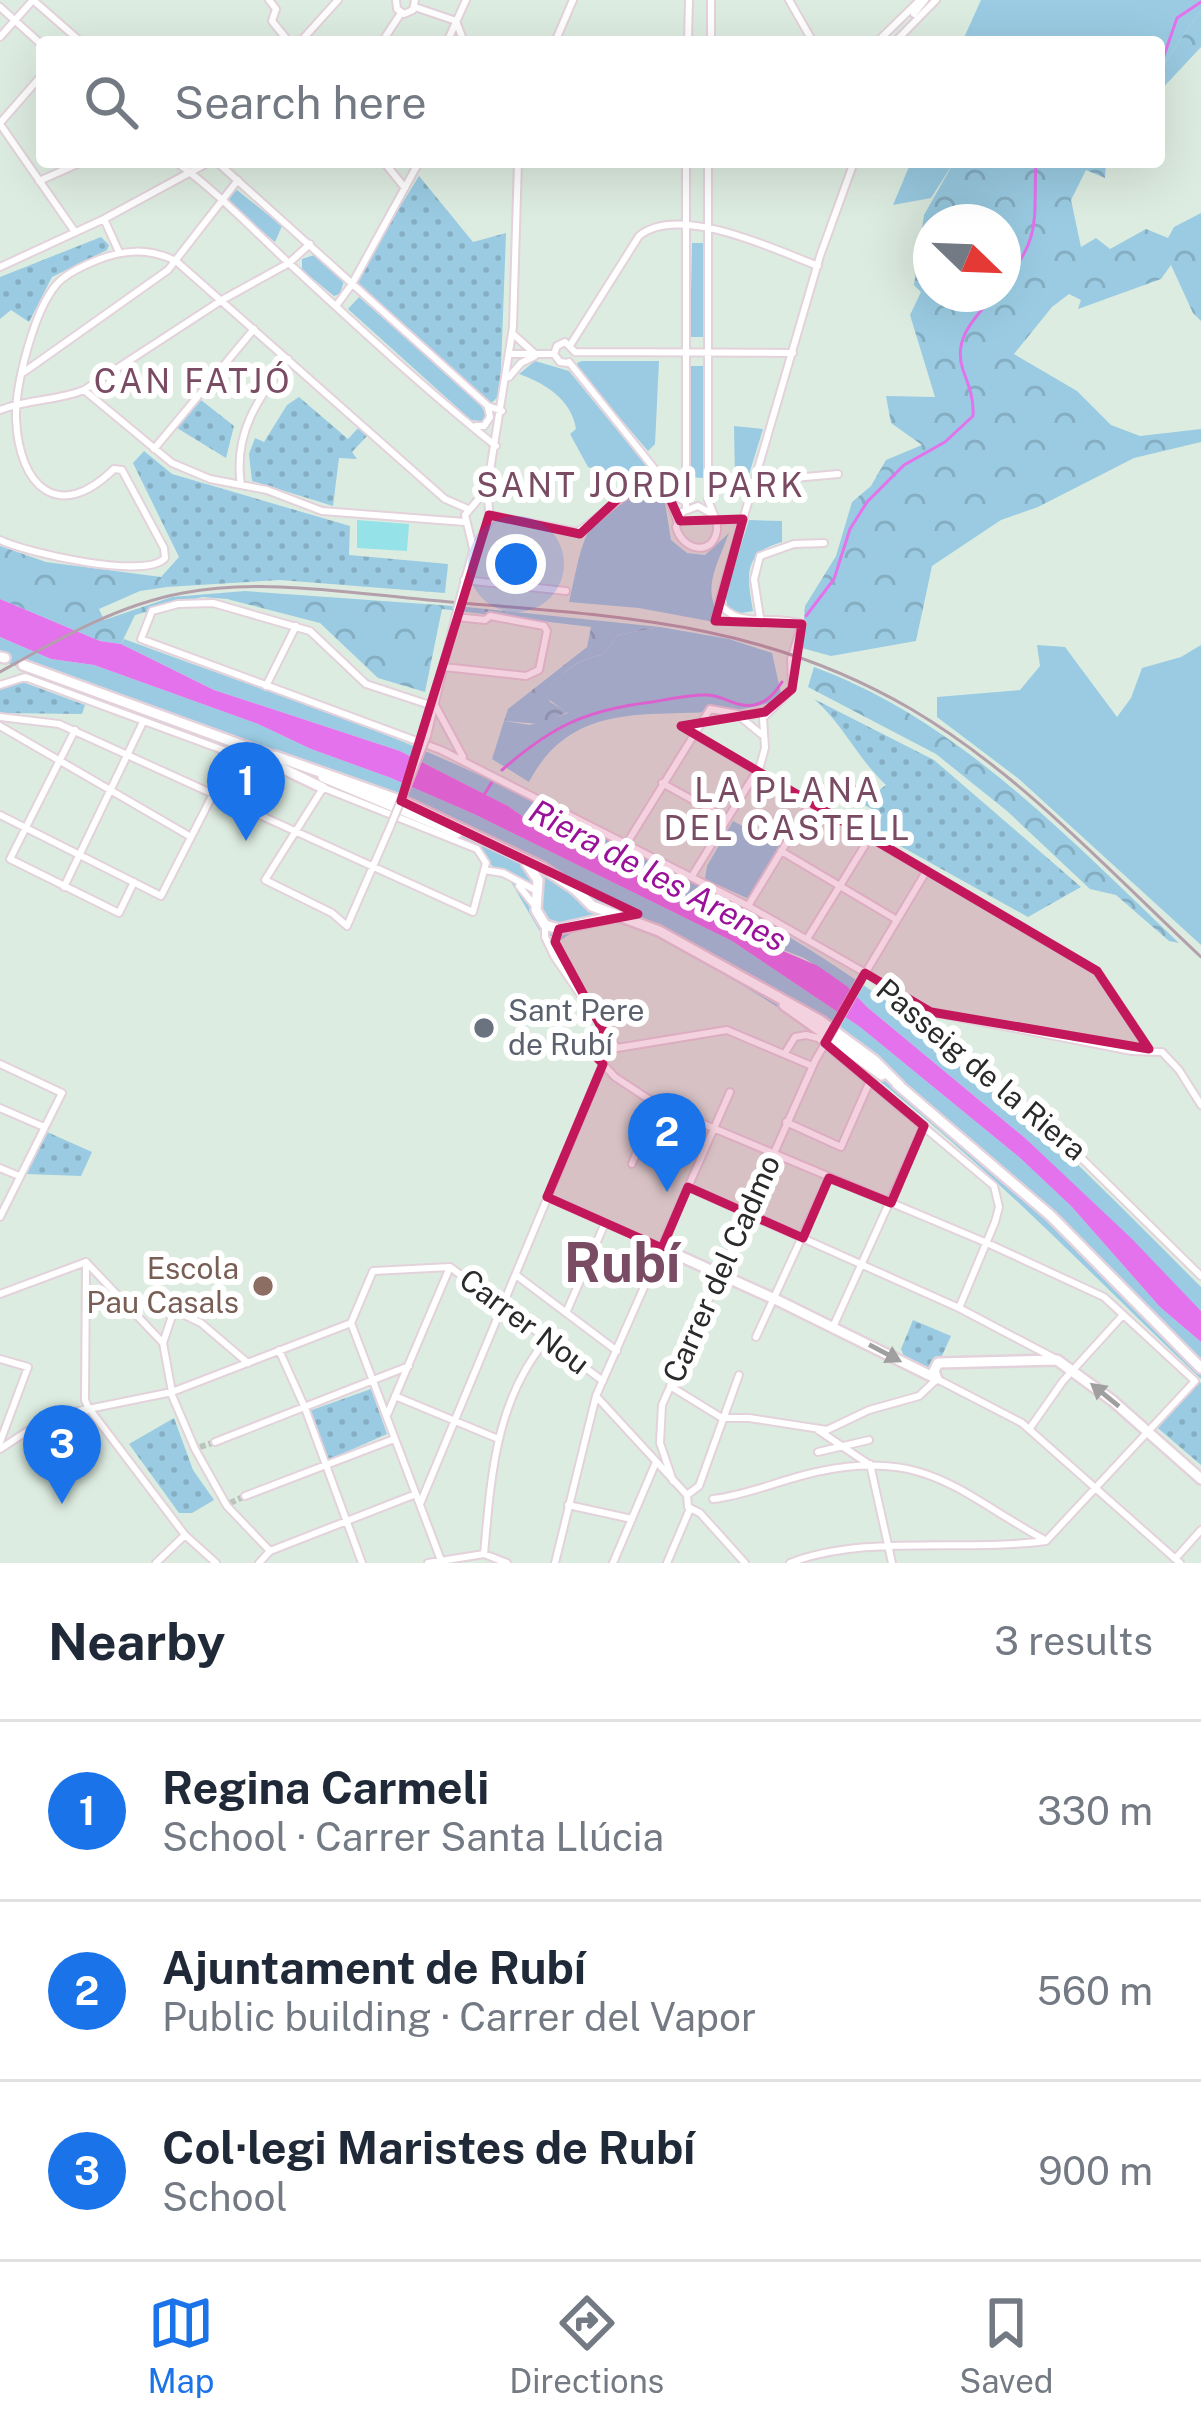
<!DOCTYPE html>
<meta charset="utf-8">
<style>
body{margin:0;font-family:"Public Sans",sans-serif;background:#f2f2f3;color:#1f2937}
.compass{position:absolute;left:913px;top:204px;width:108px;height:108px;border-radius:50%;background:#fff;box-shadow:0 12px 48px #0002;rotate:113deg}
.you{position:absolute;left:516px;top:564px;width:42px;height:42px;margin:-30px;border:9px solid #fff;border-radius:50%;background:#1a73e8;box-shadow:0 0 0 18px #1a73e833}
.badge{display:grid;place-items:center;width:78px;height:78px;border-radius:50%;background:#1a73e8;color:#fff;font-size:39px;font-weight:700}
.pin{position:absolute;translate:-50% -99px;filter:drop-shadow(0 3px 6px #0008)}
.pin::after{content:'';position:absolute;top:63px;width:42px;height:36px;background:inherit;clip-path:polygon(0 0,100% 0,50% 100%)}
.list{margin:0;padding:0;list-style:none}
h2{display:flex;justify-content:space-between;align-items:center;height:156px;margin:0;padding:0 48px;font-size:51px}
h2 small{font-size:39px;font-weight:400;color:#747a83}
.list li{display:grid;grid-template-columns:78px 1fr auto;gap:36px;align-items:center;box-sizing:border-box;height:180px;padding:0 48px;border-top:3px solid #e0e1e3}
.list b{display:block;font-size:45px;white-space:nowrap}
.list p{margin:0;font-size:39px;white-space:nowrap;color:#747a83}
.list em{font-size:39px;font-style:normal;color:#747a83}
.icon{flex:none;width:66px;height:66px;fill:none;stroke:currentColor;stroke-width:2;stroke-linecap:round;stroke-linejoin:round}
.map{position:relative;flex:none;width:1201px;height:1563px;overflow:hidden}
.search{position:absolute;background:#fff;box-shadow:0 12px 48px #0002;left:36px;right:36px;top:36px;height:132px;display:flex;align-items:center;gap:30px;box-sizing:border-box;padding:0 42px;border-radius:12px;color:#747a83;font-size:45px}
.sheet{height:696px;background:#fff}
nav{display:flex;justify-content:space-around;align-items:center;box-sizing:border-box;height:168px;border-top:3px solid #e0e1e3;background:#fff;font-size:33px;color:#747a83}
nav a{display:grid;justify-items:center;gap:6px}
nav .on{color:#1a73e8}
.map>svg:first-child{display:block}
</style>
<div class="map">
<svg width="1201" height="1563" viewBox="0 0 1201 1563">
<defs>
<pattern id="forest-crowns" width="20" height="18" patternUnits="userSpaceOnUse" patternTransform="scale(3)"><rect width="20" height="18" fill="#9acbe2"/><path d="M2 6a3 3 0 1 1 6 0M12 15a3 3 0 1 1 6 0" fill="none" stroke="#85aec2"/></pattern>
<pattern id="park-dots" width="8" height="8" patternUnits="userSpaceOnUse" patternTransform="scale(3)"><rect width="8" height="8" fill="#9acbe2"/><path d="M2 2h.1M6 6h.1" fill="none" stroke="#85aec2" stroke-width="1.8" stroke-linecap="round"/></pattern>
</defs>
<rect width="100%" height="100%" fill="#ddece0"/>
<!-- grass -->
<path fill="#9acbe2" d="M981,0H1201V10L1159,71V42H962Z
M911,162H954L931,198L893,205Z
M237,190L282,226L275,242L230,204L229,197Z
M692,243H704L703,337H690Z
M314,255L344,281L340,294L334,296L302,270V259Z
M359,297L478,401L487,416L482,421L471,420L348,309Z
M535,361L569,371L648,468L653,480L650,485L588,467L570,434L576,429C572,400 545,383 519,374Z
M582,361H659L655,444L648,451L579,370L577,363Z
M690,366H704L703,478L689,477Z
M734,426L763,429L747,481L735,480Z
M647,494L665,503L671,540L687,553L705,555L729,533C716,569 699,591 725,624L639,608L569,602C582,549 581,505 647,494Z
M749,520L782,521V542C742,553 747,576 753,611L736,614L728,609L725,594Z
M660,627L729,639L772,653L782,698C696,735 584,677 529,782L492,759L504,721L530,725L568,713L548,699V692C559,673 582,657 603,655L618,635Z
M0,637L51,659L94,665L258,724L311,749L391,778L474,814L732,941L860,1027L1019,1157L1071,1206L1160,1307L1201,1342V1379C1041,1227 893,1063 694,958C666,943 635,919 601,922C586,923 573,931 560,941L539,930L504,870L493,867L480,849L410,817L0,660Z
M124,639C228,678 336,712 439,757C585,821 755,907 885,1000C1000,1083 1101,1187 1201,1287V1311L1025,1138L867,1007L848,987L804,958L750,937L672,890L545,832L508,806L400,751L214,690L121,644Z
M1037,645L1065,647L1117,717L1131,698L1142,668L1181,657L1201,645V945L1019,779L937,717V697L1020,690L1040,666Z
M733,821L781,846L749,899L705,879L707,866Z"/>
<!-- forest -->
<path fill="url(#forest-crowns)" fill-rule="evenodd" d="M1201,10V47L1159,92V71Z
M954,162H1106L1105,178L1086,170L1071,200L1081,247L1096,238L1110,249L1146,229L1168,238L1174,227L1201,213V321L1193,313L1171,265L1161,279L1078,309L1081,300L1069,294L1052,307L1014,354L1077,391L1111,425L1140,436L1201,429V442L1134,458L1038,507L1001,520L932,566L916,641L831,656L802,648L805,606L836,556L852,502L871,486L886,460L922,445L891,423L886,396L935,397L910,315L921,292L914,285L924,215ZM931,222H1003V294H931Z
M0,546L46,562L161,577L167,587L140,591L99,609L104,620L172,597L245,591L467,607L660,627L618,635L603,655C581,657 556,674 548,696L550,702L568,712L539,724L504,721L508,709L587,647L591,627L442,609L425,692L378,678L320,623L227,599L202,597L135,615L121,644L100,641L0,599Z
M814,667C960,721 1069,839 1179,943L1169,941L1116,895L1090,889L1007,811L936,754L808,687Z"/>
<!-- park -->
<path fill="url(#park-dots)" d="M419,176L473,242L506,233L500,395L488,406L352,284Z
M101,237L109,245L107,250L52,277L29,322L11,310L0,319V277Z
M299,397L348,439L359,427L367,436L352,452L357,459L339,458L333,506L252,481L249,454L255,438L264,442L287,405Z
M201,400L234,426L226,458L177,428Z
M144,451L172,474L350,526L349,555L448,564L445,593L280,580L167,587L161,577L179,557L133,463Z
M17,680L85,705L82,714L0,713V689Z
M814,699L934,760L1081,887L1028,917L875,832L882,815L830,785L837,775L873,795L886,785C858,759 843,724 814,699Z
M47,1132L92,1152L81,1176L26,1174Z
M913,1320L951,1336L940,1360L925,1370L906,1361L901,1349Z
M1193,1376L1201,1383V1465L1153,1424Z
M371,1389L387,1434L328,1460L309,1411Z
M174,1418L193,1470L214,1500L192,1513H179L129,1444Z"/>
<!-- pitch -->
<path fill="#96e2e9" d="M357,520L409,524L407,551L357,548Z"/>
<!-- water -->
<path fill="#e372ec" d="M0,599L100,641L121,644L214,690L400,751L508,806L545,832L672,890L750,937L818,966L848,987L867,1007L1025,1138L1131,1238L1201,1311V1342L1160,1307L1071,1206L1019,1157L860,1027L732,941L474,814L391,778L311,749L258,724L94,665L51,659L0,637Z"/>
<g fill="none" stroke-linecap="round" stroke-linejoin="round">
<!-- stream -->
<path stroke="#e372ec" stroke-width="3" d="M1159,70L1177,18L1201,2
M1003,282C1043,239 1033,216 1036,162
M806,616L834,579L850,529L867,502L904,465L945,442L973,416C974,399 969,386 963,370C952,338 976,317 995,294
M502,770C552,726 586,710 652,702C670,699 691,694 708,695C725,696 736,708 754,705C768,702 774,694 782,682
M484,795L492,782"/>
<!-- minor-tunnel -->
<path stroke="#b9c5bc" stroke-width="6" stroke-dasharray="6 3" stroke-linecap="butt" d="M200,1447L215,1442
M230,1503L245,1496"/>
<!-- minor casing -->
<g stroke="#e3d2db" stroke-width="10">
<path id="minor" d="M33,0L81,42
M269,0L276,9L272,21L289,42
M396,0L397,9L404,14L413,10L415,0
M789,0L813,42
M0,7L42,45
M415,7L456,21
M914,14L925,0
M456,21L464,42
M0,37L33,0
M300,42L338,0
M382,42L401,13
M447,42L466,0
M555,42L573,0
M688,42L689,0
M711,42V0
M877,42L920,0
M895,42L936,0
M0,123L42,75
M0,124L75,232
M176,162C219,193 254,231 293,267C359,328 426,390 496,446
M217,162L488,406L502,411
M384,162L405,188
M708,162V500C711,509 718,520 717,530C713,557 682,551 676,527L682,512L698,506L712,514
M39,181L82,162
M104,219L119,252
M0,267L104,219L209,162
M336,306L352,284L419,162
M513,334L534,353
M571,344L639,236C679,203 776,250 818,266
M575,352L793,353
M510,354H554L560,362L568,363
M554,354L557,346L565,342L575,352
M569,362L661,477L677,520
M24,372L168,270L238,180
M509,377L521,363L535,356
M84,390L172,463L210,479L267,490L322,511L465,522
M0,410C28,399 57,401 84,390L222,300L289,263L310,244
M476,426H484L490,417L488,407
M154,449L254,329
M752,482L838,474
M241,485C233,433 258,399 288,359
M686,509V162
M489,515L577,532C618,508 629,469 684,501
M717,520L743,519
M0,540C27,553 146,580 165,558L164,548L122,470L114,469C58,524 19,486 16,419C15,385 34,311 56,285C64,275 83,266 95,261C124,249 148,248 176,261L445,499L468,509
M473,548L465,515L487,489
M464,580L566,591
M463,587L473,551L490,520L487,489L513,327L518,162
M760,618L754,579L760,556L794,544L824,543
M444,667L526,676L539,670L547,631L544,626L490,616L485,620L456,617
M0,685L25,677L277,770
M266,686L296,626
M436,707L366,684L310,631L213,603L178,604L152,611L141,639L441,750L748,906L869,975L908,1002L1051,1128L1201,1276
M436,707L463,757
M739,716L761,734
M0,717L59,724L473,912L486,863L477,849L324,788
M0,726L191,837
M75,730L10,859L119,913L134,882
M694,734L1097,971L1149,1049
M427,736L456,614
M662,783L727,819
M323,788L265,880L332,913L347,926L391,825
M0,815L161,896L233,755
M627,843L710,709L749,716L768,710
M781,851L897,920
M484,870L503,873L537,891
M692,876L760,766L765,748L763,718L792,689L791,659L802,624C774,614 736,630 719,602L820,256L854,162
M519,886L535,906
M64,887L143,722
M748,906L821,786
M545,925V937L554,956L617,1048L727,1030L812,1066
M807,939L870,837
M559,958L555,942L559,929
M866,972L927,870
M917,1006L931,1012L1132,1051L1162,1052L1179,1070L1201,1105
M605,1034L588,1048L615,1077L656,1104L987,1243L1104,1297L1195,1381L1046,1541C965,1552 864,1534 790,1563
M785,1053L795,1037L806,1035L818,1038L994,1186L999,1207L995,1222L959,1308
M0,1064L62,1093L0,1217
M0,1108L44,1127
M786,1122L841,1147L870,1081
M632,1164L656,1104
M0,1168L19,1176
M688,1187L959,1308L1054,1358
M547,1197L662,1248
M86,1262L163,1343L172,1392
M86,1266L85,1400L88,1407
M516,1275L617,1351
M0,1294L86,1262
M566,1313L605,1223
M351,1323L442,1563
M833,1327L924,1126
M756,1337L829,1178
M163,1343L174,1310L201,1323L248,1363
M279,1350L305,1408L362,1563
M0,1359L28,1367L0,1442
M670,1386L722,1418H749L827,1430L869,1410L919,1396L937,1379L1022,1423L1180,1563
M171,1393L195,1449L227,1506L270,1551
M395,1396L496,1438
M596,1396L687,1495
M88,1407L185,1535L216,1563
M388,1413L450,1267
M1030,1428L1063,1381L1123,1315
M818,1430L867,1463
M215,1442L409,1366
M0,1449L49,1417L172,1392L351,1323L373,1271L450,1267L603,1381
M818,1452L869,1440
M870,1464L892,1563
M673,1481L660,1443L662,1405L815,1061
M699,1486L739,1375
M699,1486L687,1495L688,1507L700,1513L745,1563
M245,1496L394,1439
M713,1499C749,1495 785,1478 821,1471C927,1450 958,1492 1043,1539
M420,1504L603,1064
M568,1505L632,1519
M484,1554C491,1478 495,1400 547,1339
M1175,1559L1201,1530
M156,1563L185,1535
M259,1563L270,1551L416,1494
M428,1563L484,1554L507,1563
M555,1563L596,1396L730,1092
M613,1563L656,1462
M667,1563L689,1511"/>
</g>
<!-- tertiary casing -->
<g stroke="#e3d2db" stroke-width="14">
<path id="tertiary" d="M662,1248L779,1301L937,1379L934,1371L938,1363L1057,1360L1113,1401L1201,1479"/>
</g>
<!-- secondary casing -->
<g stroke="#e3d2db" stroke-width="14">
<path id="secondary" d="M0,657L5,658
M23,665L280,759
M244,750L323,788
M275,756L405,802L542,867L576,890L592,906L659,931L821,1021L874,1060L900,1086
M323,777L457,833
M527,864L538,880L536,910L545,925L559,929L612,917
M784,1005L882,1075
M897,1084L1051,1216L1201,1368"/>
</g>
<!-- minor -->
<use href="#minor" stroke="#fff" stroke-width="6"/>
<!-- tertiary -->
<use href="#tertiary" stroke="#fff" stroke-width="9"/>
<!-- secondary -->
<use href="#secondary" stroke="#fff" stroke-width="9"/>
<!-- rail -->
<path stroke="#b4a0aa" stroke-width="3" d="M0,672C57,640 117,605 183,593C262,578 348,593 428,600C602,616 754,617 911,709C1020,773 1109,871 1201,957"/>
<!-- minor-bridge casing -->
<g stroke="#e3d2db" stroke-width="10" stroke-linecap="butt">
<path id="minor-bridge" d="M457,610L463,587
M391,825L427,736
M815,1061L861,980"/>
</g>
<!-- minor-bridge -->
<use href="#minor-bridge" stroke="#fff" stroke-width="6"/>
</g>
<!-- one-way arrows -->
<defs><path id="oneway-solid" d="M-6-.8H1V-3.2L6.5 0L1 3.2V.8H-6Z" transform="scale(3)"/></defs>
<g fill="#9f9f9f">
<use href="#oneway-solid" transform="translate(885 1353) rotate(28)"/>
<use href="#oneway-solid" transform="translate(1105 1395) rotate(-141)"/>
</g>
<!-- marked area -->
<path fill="#c2185b" fill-opacity="0.2" stroke="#c2185b" stroke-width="9" stroke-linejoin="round" d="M653,489L667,492L680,521L743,519L715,621L802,624L792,689L765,712L681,726L1097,971L1149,1049L931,1012L865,973L825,1043L924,1126L891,1203L829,1178L803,1238L688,1187L662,1248L547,1197L603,1064L588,1048L605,1034L555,942L559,929L638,914L401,801L489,515L580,534L622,495Z"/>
<!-- markers -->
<circle fill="#6b7280" stroke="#fff" stroke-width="4.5" cx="484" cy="1028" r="12"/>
<circle fill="#8d6e63" stroke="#fff" stroke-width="4.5" cx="263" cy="1286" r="12"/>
<g text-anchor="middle" stroke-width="12" stroke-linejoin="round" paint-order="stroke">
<!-- worship labels -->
<g font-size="30" fill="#5b616d" stroke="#fff" text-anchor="start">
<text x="508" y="1021">Sant Pere<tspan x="508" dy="34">de Rubí</tspan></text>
</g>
<!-- street labels -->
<g font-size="30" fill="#2a2a2a" stroke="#fff">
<text transform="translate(981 1070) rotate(40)" y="10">Passeig de la Riera</text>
<text transform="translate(722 1269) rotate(-66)" y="10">Carrer del Cadmo</text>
<text transform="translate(524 1322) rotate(37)" y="10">Carrer Nou</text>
</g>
<!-- education labels -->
<g font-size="30" fill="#785e54" stroke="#fff" text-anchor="end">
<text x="239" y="1279">Escola<tspan x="239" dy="34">Pau Casals</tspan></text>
</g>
<!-- neighbourhood labels -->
<g font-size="33" letter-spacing="3" fill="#7a4c64" stroke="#fff">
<text x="193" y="393">CAN FATJÓ</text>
<text x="641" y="497">SANT JORDI PARK</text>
<text x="788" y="802">LA PLANA<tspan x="788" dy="38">DEL CASTELL</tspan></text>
</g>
<!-- water labels -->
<g font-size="33" font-style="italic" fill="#991099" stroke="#fff">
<text transform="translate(658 875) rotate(28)" y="12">Riera de les Arenes</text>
</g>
<!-- town labels -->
<g font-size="54" font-weight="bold" fill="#7a4c64" stroke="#fff">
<text x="622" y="1282">Rubí</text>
</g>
</g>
</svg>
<svg class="compass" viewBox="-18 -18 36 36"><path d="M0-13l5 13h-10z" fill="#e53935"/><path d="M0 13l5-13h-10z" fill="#747a83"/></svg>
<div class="you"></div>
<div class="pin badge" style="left:246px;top:841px">1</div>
<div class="pin badge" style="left:667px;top:1192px">2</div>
<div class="pin badge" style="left:62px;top:1504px">3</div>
<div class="search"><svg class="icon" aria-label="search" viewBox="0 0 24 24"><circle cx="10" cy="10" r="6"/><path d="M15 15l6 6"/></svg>Search here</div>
</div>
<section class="sheet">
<h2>Nearby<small>3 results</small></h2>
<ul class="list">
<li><span class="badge">1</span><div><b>Regina Carmeli</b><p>School · Carrer Santa Llúcia</p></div><em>330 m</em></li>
<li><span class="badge">2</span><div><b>Ajuntament de Rubí</b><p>Public building · Carrer del Vapor</p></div><em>560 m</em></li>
<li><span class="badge">3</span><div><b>Col·legi Maristes de Rubí</b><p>School</p></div><em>900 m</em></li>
</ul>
</section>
<nav>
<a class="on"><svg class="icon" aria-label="map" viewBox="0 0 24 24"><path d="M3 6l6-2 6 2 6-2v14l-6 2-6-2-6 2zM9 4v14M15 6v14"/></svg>Map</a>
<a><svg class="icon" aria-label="directions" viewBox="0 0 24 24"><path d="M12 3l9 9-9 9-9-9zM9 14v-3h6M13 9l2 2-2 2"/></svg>Directions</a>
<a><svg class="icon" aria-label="saved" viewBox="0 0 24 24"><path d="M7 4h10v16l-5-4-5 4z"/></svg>Saved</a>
</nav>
